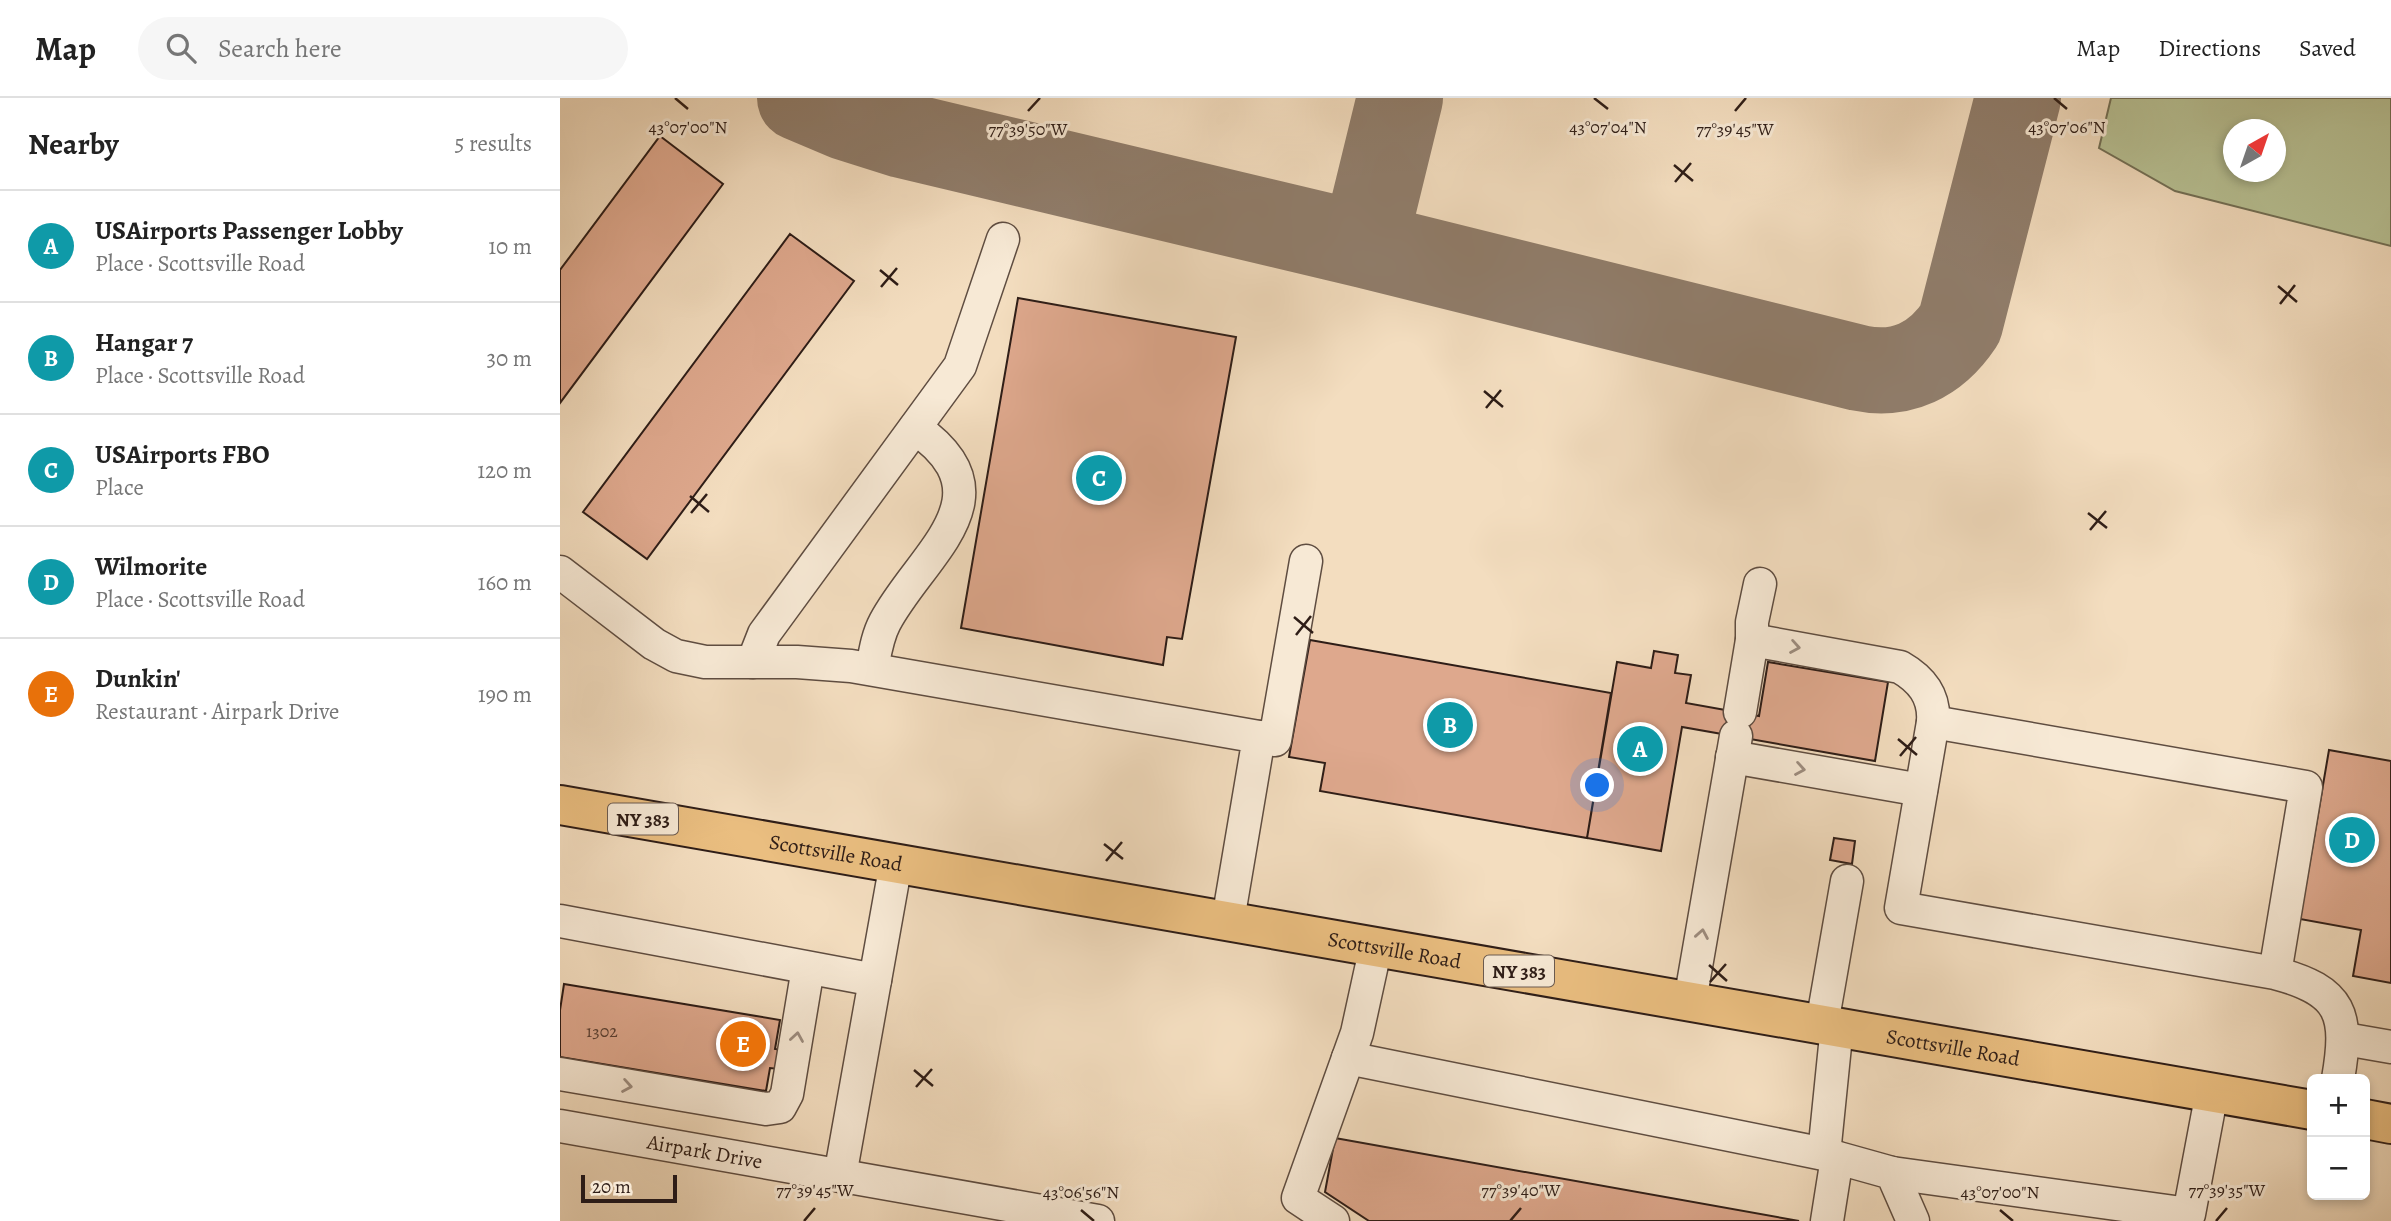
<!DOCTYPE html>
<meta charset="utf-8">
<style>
body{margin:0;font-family:Alegreya,serif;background:#f6f6f6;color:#222}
.controls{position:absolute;right:21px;bottom:21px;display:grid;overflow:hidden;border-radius:10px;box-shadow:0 4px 10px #0003}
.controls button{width:63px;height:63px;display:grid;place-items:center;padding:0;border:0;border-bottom:2px solid #e0e0e0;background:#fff;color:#222;font:35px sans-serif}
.compass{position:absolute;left:1663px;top:21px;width:63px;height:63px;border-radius:50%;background:#fff;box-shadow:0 4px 10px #0003;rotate:40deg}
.scale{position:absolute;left:21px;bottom:18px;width:96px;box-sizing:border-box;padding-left:7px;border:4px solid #2e1d17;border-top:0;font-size:19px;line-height:24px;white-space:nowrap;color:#2e1d17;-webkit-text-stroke:5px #f7e9d5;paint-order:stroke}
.you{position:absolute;left:1038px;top:688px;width:24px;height:24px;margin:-18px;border:5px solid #fff;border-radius:50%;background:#1a73e8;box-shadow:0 0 0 10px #1a73e833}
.badge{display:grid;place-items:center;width:46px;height:46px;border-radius:50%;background:#111827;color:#fff;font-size:23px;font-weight:700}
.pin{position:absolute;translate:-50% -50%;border:4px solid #fff;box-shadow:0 2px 7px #0006}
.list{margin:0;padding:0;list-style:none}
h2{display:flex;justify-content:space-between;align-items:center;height:91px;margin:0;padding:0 28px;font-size:30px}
h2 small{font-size:23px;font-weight:400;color:#767676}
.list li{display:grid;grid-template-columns:46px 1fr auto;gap:21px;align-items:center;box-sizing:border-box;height:112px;padding:0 28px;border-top:2px solid #e0e0e0}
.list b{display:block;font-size:26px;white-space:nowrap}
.list p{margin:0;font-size:23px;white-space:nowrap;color:#767676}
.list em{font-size:23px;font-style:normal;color:#767676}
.icon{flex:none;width:38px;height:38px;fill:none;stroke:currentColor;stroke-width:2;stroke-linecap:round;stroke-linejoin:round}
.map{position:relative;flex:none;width:1831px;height:1123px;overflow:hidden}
header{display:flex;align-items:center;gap:42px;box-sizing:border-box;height:98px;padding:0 35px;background:#fff;border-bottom:2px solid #e0e0e0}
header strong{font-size:33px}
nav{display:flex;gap:38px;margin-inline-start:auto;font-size:24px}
.search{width:490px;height:63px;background:#f6f6f6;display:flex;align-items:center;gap:18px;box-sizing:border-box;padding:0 24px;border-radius:38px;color:#767676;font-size:26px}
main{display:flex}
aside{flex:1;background:#fff}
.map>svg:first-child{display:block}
</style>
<header>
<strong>Map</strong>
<div class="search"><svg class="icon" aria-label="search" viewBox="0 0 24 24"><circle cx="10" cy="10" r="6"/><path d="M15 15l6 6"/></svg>Search here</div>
<nav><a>Map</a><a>Directions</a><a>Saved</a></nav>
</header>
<main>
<aside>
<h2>Nearby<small>5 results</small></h2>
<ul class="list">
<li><span class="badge" style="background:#0f9aa8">A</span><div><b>USAirports Passenger Lobby</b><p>Place · Scottsville Road</p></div><em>10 m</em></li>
<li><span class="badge" style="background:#0f9aa8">B</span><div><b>Hangar 7</b><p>Place · Scottsville Road</p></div><em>30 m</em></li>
<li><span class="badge" style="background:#0f9aa8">C</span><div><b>USAirports FBO</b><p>Place</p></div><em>120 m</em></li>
<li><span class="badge" style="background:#0f9aa8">D</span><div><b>Wilmorite</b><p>Place · Scottsville Road</p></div><em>160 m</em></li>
<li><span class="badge" style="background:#e8710a">E</span><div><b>Dunkin'</b><p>Restaurant · Airpark Drive</p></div><em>190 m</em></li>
</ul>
</aside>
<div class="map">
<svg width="1831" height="1123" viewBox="0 0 1831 1123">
<rect width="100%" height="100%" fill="#f3ddbf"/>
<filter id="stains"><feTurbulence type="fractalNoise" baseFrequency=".00286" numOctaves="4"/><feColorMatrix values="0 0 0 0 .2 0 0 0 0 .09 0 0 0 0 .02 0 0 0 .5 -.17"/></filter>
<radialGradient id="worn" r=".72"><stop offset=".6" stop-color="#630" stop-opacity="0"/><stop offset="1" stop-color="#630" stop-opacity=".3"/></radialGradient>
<!-- green -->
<path fill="#b8c295" stroke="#737056" stroke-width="2" fill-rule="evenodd" d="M1551,0H1831V148L1615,93L1539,50ZM1674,32H1716V74H1674Z"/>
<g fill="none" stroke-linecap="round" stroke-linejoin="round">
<!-- taxiway -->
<path stroke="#907d6b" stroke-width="86" d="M240,0L285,19L342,37L804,147L1299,270C1342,279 1376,262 1400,226L1458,0
M804,147L840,0"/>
</g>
<!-- building -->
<path fill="#dea88d" stroke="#2e1d17" stroke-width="2" d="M100,38L163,86L0,305V172Z
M230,136L294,183L87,461L23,414Z
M458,200L676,239L622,541L607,539L603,567L401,530Z
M750,542L1051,595L1027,740L760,693L765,665L729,659Z
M1094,553L1118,557L1115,575L1131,577L1126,605L1199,618L1208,564L1328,584L1315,663L1122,629L1101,753L1027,740L1057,564L1091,570Z
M1769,652L1831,663V885L1793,878L1801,832L1740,821Z
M1274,740L1295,743L1292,766L1270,762Z
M4,886L220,922L215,951L222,952L219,971L210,970L206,993L0,959V912Z
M775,1040L1239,1123H809L765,1094Z"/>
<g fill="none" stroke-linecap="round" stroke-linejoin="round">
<!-- minor casing -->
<g stroke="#5f4d41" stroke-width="35">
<g id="minor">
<path d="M0,474L94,546L116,558L145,564H237L291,568L699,639L668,822"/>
<path d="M1192,542V524L1200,486"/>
<path d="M193,564L204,536L400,268L443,141"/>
<path d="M312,571C315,555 317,539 325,524C361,456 454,398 355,330"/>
<path d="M1180,614L1192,542L1340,569C1361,581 1375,598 1373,624"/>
<path d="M699,639L715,642L746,463"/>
<path d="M1172,659L1361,692"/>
<path d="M0,823L315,882"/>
<path d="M1715,875L1746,689L1373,624L1341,810L1715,875C1783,893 1789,917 1778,981"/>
<path d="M1130,903L1176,638"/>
<path d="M1262,926L1287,783"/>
<path d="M1277,928L1264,1056L1332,1075L1353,1123"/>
<path d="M1785,941L1831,949"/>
<path d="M788,960L1264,1056"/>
<path d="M0,976L206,1011L220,1009L227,996L248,870"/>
<path id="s1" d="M0,1028L538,1123"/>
<path d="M1332,1075L1629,1116L1652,994"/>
<path d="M280,1078L336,765"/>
<path d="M773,1123L738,1100L797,935L816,848"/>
<path d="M1267,1123L1277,1060"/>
</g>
</g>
<!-- major casing -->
<g stroke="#2e1d17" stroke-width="42">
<g id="major">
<path id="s2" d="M0,707L1752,1012"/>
<path d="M1805,1021L1831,1026"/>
</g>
</g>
<!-- minor -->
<use href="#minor" stroke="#f7e9d5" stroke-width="32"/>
<!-- major -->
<use href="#major" stroke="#eabe80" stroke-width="38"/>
</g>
<!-- one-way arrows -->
<defs><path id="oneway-chevron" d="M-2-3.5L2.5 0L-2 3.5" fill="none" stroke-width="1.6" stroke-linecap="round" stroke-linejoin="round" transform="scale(1.75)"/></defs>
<g stroke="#9d8d80">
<use href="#oneway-chevron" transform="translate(1235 549) rotate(10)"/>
<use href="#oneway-chevron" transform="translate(1240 671) rotate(10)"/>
<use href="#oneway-chevron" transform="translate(1142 836) rotate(-80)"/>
<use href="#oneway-chevron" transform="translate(237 939) rotate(-81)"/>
<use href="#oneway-chevron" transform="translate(67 988) rotate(10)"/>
</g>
<!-- ticks -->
<path fill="none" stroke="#2e1d17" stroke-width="2.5" d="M115,0L128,11M1034,0L1048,11M1494,0L1507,11M468,13L480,0M1175,13L1186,0M1114,67L1133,83M1115,84L1131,65M320,172L338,187M1718,188L1737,204M321,189L337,170M1720,206L1735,187M924,293L943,309M926,310L941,292M130,398L149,414M131,415L147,396M1528,415L1547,430M1530,432L1546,413M734,519L753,535M736,537L751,518M1338,641L1357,657M1340,658L1356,639M544,746L563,761M546,763L562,744M1149,867L1167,883M1150,884L1166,866M354,972L373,988M356,989L372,971M521,1112L534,1123M1440,1112L1453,1123M244,1123L255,1110M950,1123L961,1110M1656,1123L1667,1110"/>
<g text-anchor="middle" stroke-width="6" stroke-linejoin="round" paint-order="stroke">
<!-- number labels -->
<g font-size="18" fill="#5a4034">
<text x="42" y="939">1302</text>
</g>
<!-- shield labels -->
<g fill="#f7e9d5" stroke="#6a5a50" stroke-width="2">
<rect x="48" y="705.5" width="70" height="31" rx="5"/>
<rect x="924" y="857.5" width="70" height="31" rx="5"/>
</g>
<g font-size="19" font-weight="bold" fill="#2e1d17">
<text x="83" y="728">NY 383</text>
<text x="959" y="880">NY 383</text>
</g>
<!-- street labels -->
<g font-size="21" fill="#2e1d17" stroke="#f7e9d5">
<text dy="7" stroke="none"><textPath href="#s2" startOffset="280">Scottsville Road</textPath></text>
<text dy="7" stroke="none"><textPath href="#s2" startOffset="847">Scottsville Road</textPath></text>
<text dy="7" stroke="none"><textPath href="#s2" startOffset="1414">Scottsville Road</textPath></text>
<text dy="7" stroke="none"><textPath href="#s1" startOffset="147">Airpark Drive</textPath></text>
</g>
</g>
<g font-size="18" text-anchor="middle" fill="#2e1d17" stroke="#f7e9d5" stroke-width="6" stroke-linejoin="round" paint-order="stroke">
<text x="128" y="35">43°07'00"N</text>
<text x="1048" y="35">43°07'04"N</text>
<text x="1507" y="35">43°07'06"N</text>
<text x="468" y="37">77°39'50"W</text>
<text x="1175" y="37">77°39'45"W</text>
<text x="255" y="1098">77°39'45"W</text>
<text x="961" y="1098">77°39'40"W</text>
<text x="1667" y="1098">77°39'35"W</text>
<text x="521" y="1100">43°06'56"N</text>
<text x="1440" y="1100">43°07'00"N</text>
</g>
<rect width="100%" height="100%" filter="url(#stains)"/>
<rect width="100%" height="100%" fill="url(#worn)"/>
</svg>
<div class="controls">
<button>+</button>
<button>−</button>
</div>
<svg class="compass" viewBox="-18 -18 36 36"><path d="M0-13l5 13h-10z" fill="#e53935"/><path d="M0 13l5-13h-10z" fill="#767676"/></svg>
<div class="scale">20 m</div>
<div class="you"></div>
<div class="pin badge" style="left:1080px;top:651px;background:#0f9aa8">A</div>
<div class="pin badge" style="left:890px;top:627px;background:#0f9aa8">B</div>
<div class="pin badge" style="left:539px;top:380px;background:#0f9aa8">C</div>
<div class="pin badge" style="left:1792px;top:742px;background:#0f9aa8">D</div>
<div class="pin badge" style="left:183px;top:946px;background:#e8710a">E</div>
</div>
</main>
